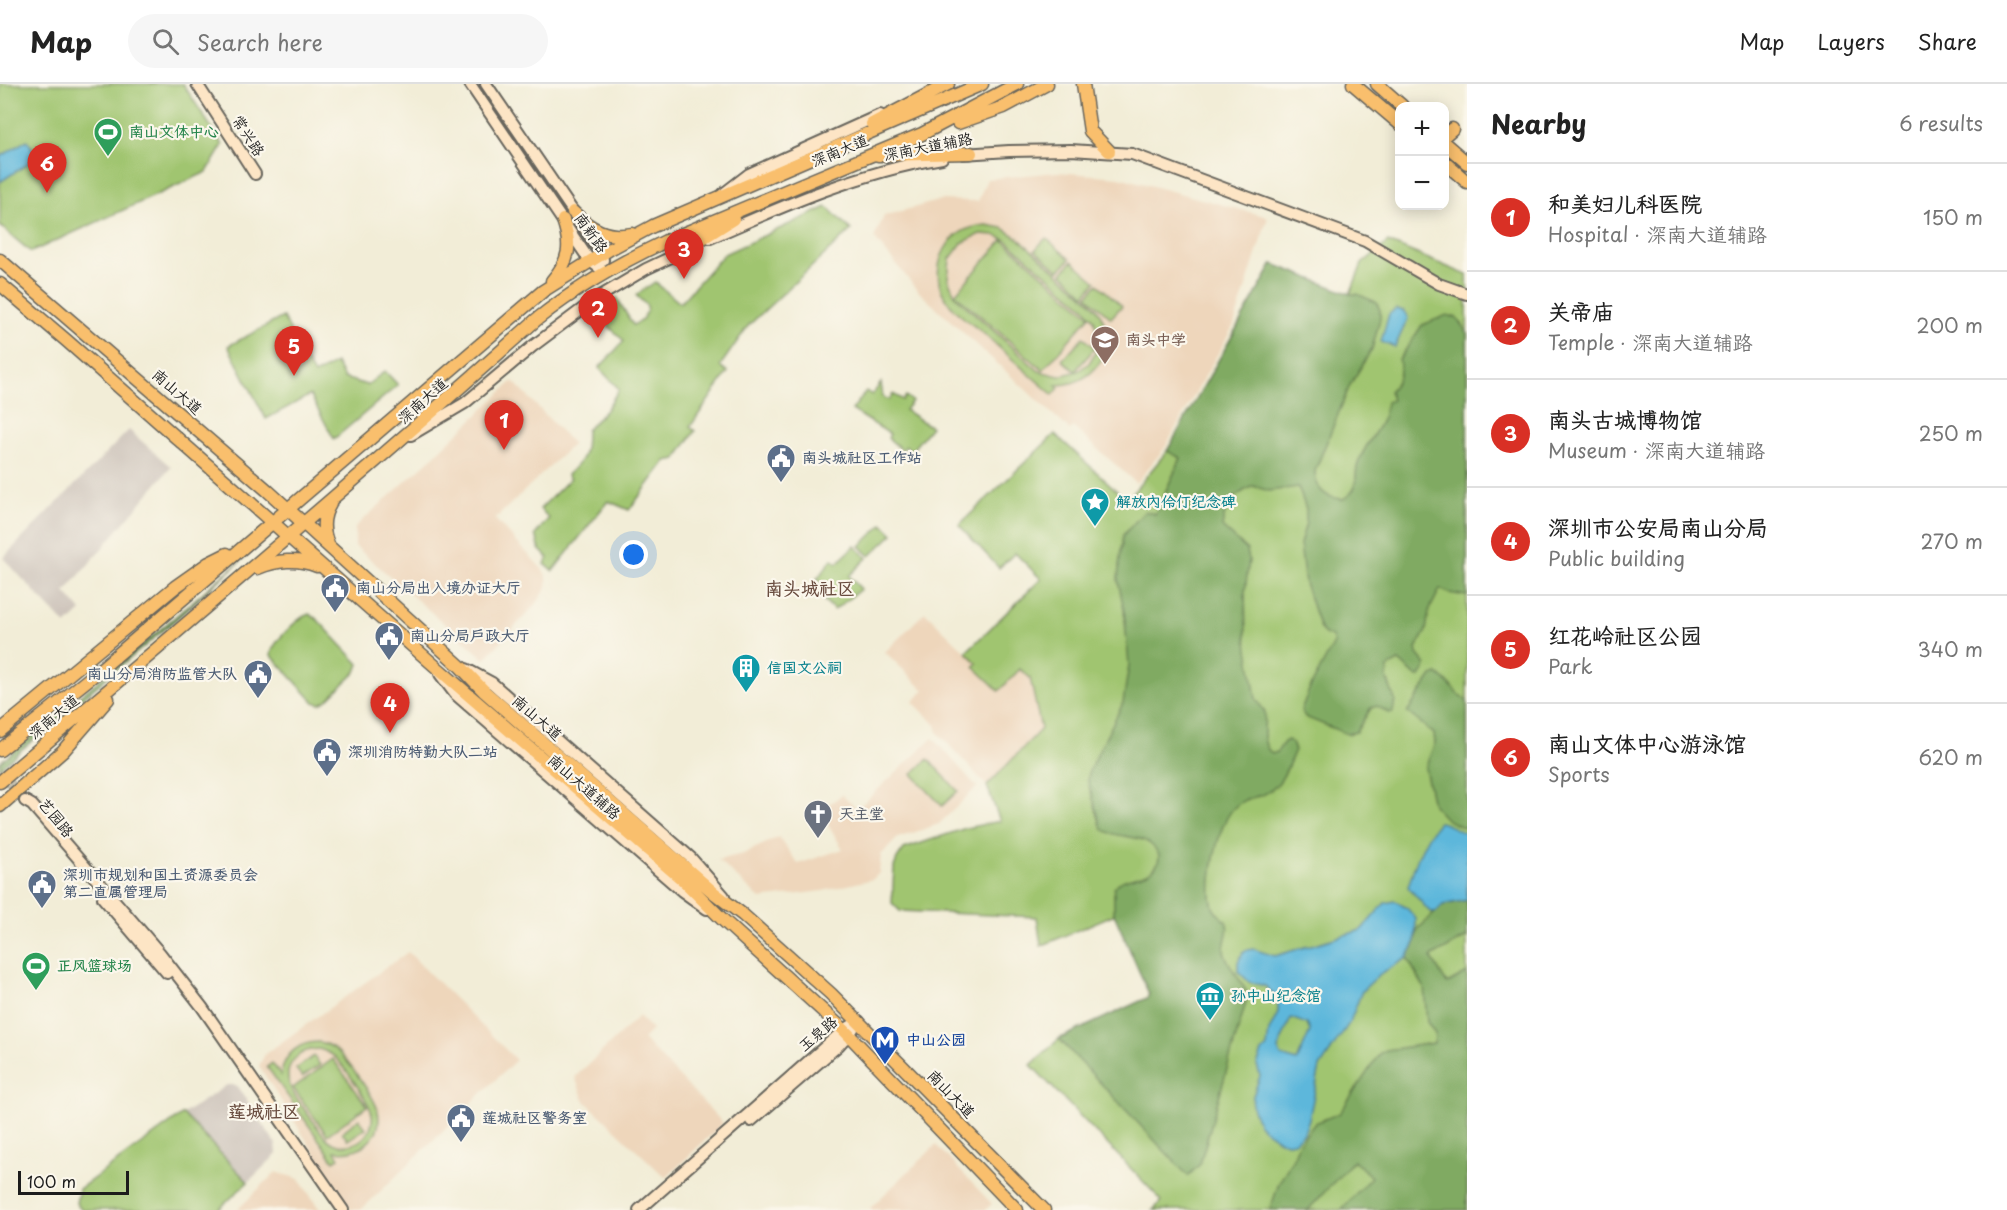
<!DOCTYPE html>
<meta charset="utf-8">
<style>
body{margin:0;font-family:"Playpen Sans","LXGW WenKai TC",sans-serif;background:#f6f6f6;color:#222}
.controls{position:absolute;right:18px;top:18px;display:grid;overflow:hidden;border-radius:12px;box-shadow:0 3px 15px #0003}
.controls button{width:54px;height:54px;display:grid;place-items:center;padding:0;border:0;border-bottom:2px solid #e0e0e0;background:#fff;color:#222;font:30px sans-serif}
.scale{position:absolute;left:18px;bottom:15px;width:111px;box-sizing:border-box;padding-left:6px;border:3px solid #1c1c1c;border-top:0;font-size:16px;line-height:21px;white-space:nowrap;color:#1c1c1c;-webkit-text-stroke:4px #fbf7ec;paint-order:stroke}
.you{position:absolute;left:634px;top:471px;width:21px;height:21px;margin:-15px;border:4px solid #fff;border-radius:50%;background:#1a73e8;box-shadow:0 0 0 9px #1a73e833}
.badge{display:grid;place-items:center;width:39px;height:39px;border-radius:50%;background:#d93025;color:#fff;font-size:20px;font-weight:700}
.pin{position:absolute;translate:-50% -50px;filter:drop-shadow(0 2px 3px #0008)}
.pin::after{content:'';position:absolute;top:32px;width:21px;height:18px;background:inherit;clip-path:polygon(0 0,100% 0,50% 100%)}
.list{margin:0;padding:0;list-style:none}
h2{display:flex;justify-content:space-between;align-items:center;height:78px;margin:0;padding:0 24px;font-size:26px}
h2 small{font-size:20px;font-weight:400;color:#767676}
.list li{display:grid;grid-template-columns:39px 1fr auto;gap:18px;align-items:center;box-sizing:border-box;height:108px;padding:0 24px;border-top:2px solid #e0e0e0}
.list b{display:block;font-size:22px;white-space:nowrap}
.list p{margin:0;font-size:20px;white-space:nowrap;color:#767676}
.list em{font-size:20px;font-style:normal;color:#767676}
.icon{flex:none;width:33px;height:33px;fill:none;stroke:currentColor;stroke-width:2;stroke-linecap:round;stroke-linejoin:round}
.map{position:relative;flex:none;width:1467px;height:1126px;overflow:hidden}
header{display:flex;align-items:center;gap:36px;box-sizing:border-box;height:84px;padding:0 30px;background:#fff;border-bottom:2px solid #e0e0e0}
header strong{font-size:28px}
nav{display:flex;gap:33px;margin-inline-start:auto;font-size:21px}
.search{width:420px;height:54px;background:#f6f6f6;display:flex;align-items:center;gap:15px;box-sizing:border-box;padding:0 21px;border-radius:33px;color:#767676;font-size:22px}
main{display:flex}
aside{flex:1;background:#fff}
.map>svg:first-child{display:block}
</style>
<header>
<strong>Map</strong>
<div class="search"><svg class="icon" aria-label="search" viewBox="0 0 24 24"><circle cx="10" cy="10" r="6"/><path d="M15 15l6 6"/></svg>Search here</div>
<nav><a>Map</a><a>Layers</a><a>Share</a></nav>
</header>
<main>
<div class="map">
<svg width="1467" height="1126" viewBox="0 0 1467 1126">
<rect width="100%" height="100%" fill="#fbf7ec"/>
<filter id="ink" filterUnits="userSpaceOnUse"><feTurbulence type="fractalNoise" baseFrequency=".0167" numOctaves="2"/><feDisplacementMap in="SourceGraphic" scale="12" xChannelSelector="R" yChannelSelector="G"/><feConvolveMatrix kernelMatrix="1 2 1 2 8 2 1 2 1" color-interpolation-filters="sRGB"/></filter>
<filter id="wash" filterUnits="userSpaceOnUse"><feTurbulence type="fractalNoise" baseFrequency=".008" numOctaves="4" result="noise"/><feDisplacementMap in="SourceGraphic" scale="24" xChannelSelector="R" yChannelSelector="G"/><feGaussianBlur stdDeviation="1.35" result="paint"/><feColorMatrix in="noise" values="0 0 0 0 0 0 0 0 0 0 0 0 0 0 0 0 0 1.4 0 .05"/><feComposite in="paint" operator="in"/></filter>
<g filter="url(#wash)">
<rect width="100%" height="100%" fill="#f2edd7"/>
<!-- built -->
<path fill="#eed6bb" d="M1057,88L1119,93L1268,133L1234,241L1164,365L1136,399L1073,343L1070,346L921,210L874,154L884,132L941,116L978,117L987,95Z
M513,297L573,360L495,435L543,486L547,494V503L537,519L485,575L355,462V443L434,372Z
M925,528L977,579L974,583L999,607L1021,585L1030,594L1041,645L987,702L938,649L936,641L913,618L924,606L885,568Z
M933,654L977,703L939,740L898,754L881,771L879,789L873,795L823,807L760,815L718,776L743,770L779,753L798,780L843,765L819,727L842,711L857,725Z
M408,868L516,976L361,1126H351L259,982L265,970Z
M639,932L652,946L643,955L723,1039L666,1094L584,1016L575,993Z
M936,1061L992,1120L985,1126H868Z
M276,1088L299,1095L320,1126H237Z"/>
<!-- industrial -->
<path fill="#ccc2b9" d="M129,346L171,383L65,508L81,527L66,541L3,474Z
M227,1001H236L276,1060L277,1070L248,1098L183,1030Z"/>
<!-- green -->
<path fill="#a0c56f" stroke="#5e7046" stroke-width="1.5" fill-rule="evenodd" d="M0,0H183L223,61L207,88L31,168L0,142Z
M827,123L851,146L748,242L720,282L728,288L690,343L695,347L676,375L666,377L629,426L608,417L553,487L545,480L548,474L539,465L540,464L537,459L538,457L535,451L549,434L540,425L570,395L567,391C585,374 586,371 586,346L606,326L619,305L599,284L624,257L593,227L617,214L633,241C642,237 647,231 647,222L636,211L655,198L680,219L724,170Z
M987,141L1003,144L1017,153L1091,218C1124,252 1102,301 1056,301L1059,304L1053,311C1029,290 1006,270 983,249C969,238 951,226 943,210C936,196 937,179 945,165C954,149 970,142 987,141ZM980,150L994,151L1006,156L1085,224L1094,235L1098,254L1096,267L1089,279L1078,287L1059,292L1039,287L956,213L948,195L950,175L962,159Z
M1046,154L1070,175L1059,187L1035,166Z
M1003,156L1090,232L1043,286L955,210Z
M1388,158L1467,191V1126H1153L1162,1117L1031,981L1059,955L1147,914L1149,909L1115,830L1041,862L1037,833L900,827L892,819L894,783L897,775L904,765L966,744L1000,737L987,702L1041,645L1030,594L1020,585L999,607L974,583L977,579L966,568L1041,495L1015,469L999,484L959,441L1055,350L1127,416L1167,367L1273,180L1350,210L1362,180Z
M1072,177L1096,198L1085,211L1062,189Z
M1098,200L1122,222L1111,234L1087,212Z
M283,233L314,291L336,279L344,294L367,301L385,287L398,301L334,355L310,311L266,335L228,262Z
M1083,253L1095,264L1075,287L1062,276Z
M881,299L883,313L889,316L893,310L903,316L906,312L912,317L905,326L931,343L912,366L906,362L902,366L888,354L890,350L852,326L866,307L872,311Z
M883,440L893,450L870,472L860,462Z
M855,462L867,474L849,492L861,505L834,526L817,509L823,500L817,495L832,475L837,479Z
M309,530L317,535L359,580L356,588L326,617L320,620L314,618L271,571C272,559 297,534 309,530Z
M928,675L958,707L942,722L912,690Z
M319,958C326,960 331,961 336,966C346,974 376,1015 378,1027C384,1054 359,1071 335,1067L339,1074L334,1077L267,983L272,979L281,991C284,970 298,958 319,958ZM319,965C325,967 330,969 335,973C344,982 371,1020 372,1031C373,1041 369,1050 361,1056C355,1060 347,1062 339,1061C325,1058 318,1043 310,1033C303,1023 294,1013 290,1002C282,981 299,965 319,965Z
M314,972L320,981L302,993L296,985Z
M333,975L367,1022L327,1051L293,1004Z
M183,1030L248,1098L218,1126H83L76,1119L79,1105Z
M359,1035L366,1044L348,1056L342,1048Z"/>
<!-- forest -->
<path fill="#80aa62" stroke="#4e633f" stroke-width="1.5" d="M1273,180L1350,210H1357L1376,218L1380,226V235L1372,265L1350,301L1315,387C1315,405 1325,414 1343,415C1360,405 1354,398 1357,383C1363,359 1386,342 1386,318L1392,316L1389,307C1399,297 1402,289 1399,276L1422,241L1447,231L1457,234L1467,249V512L1449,509L1440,505L1429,527L1426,547L1416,564L1417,570L1426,581L1425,585L1420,593H1417L1399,577L1391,581L1388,585L1387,594L1395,616L1393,628L1389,629L1377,622L1371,624L1356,648L1347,650L1305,633L1301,626L1309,606L1334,559L1332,553L1325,550L1320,545L1305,499L1300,460L1306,439V425L1298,403L1269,407L1253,402C1231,413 1226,418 1222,443L1247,466L1249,476L1245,507L1246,552L1256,615L1265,628C1265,643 1260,659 1272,670L1277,668L1284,658L1288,656L1292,659L1295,666C1288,681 1283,700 1268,708C1255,716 1245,711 1232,726C1217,745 1206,800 1213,823C1215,831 1225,832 1227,840C1230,851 1221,860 1225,871C1231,885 1242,897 1248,911L1200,1080L1188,1092L1059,955L1147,914L1149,910L1114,830V803C1127,788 1159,797 1159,771C1147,746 1121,758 1102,745L1088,698L1089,687L1123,619L1129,581L1124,526L1118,496L1119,482L1123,451L1145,427L1155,430L1181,374L1167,367Z
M265,455L172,539L0,684V678L176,532Z
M1437,590C1447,595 1455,609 1467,617V745L1447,736L1433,721L1425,684L1435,659L1434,650L1407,628L1432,592Z
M1467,816V853L1431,873L1447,900L1467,889V1126H1341L1371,1093L1354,1076L1308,1126H1270L1279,1099L1294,1072L1299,1059L1315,1039L1340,1029L1380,969L1386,966L1434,959L1435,950L1427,938L1424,903L1407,874L1415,859L1417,846L1443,821Z"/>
<!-- water -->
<path fill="#5db7db" stroke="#3c6a7c" stroke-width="1.5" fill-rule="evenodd" d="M27,56L38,73L0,98V73Z
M1396,225L1404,227L1408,234L1395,263L1381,258L1389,230Z
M1439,738C1445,738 1459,747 1467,750V816L1443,821L1435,829L1429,827L1408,803C1413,784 1425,752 1439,738Z
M1395,817L1407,824L1416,835L1415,859L1407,874L1380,890L1362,907L1350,938L1320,983L1309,1035L1304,1049L1294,1058L1287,1059L1281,1057L1265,1046L1258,1039L1255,1031L1252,1022L1253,1012L1260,992L1257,981L1262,968L1267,963L1269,947L1278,929V922L1274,911L1265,902L1249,898L1238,887V878L1244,867L1253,865L1275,872L1361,846L1385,819ZM1291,934L1307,940L1310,947L1297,977L1281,972L1278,965Z"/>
</g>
<g filter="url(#ink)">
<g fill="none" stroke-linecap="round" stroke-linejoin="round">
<!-- secondary-tunnel -->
<path stroke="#c7c3b2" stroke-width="10" stroke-dasharray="10 5" stroke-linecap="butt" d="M0,688L25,717"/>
<!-- secondary casing -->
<g stroke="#67655d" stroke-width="14">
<path id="secondary" d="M197,0L255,90
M470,0L590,177L605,188
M486,0L602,170L603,176
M963,70L1009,67L1071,66L1132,70L1365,157L1439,200L1467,210
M723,110L749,90L880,31
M710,154C785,121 860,88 942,74
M411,351L465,319L533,262L597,214L646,185L686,166
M466,585L492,599L691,774L724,812
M440,590L455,610L682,807L707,825
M25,717L32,721L160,869L202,923L343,1126
M103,814L167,889
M751,1037L839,961L853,945
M639,1126L844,946L859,937"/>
</g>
<!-- primary casing -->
<g stroke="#67655d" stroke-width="15">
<path id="primary" d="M1083,0L1090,47L1109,67
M1353,0L1400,40
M1377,0L1402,22
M958,39L1004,23L1047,0
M872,40L948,0
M1444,52L1452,45
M1444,59L1467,79
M878,71L971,69
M1444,78L1467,98
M573,128C591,145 607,155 632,150
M678,170L733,135
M0,176L267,406L461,583L485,608L713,808L743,831L831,910L1044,1126
M552,197C570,176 572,162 563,136
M0,200L67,257L435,582L683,796L723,836L844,946L1017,1126
M328,460C322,446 322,433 330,420
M258,484C276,476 298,474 317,482
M0,647L175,503L209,479L227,470
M0,666L95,590L543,207L610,165L653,142L982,0
M0,698C180,546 360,393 536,236C576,204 619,179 666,157L922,50L1017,0
M0,722L63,667L108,615"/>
</g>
<!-- secondary -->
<use href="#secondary" stroke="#fde5c5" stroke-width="10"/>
<!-- primary -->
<use href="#primary" stroke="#f9bf6d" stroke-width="12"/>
</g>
</g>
<!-- icons -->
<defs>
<g id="stadium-pin" transform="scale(1.5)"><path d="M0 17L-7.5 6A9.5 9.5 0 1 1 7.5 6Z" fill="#2e9e5b" stroke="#fbf7ec"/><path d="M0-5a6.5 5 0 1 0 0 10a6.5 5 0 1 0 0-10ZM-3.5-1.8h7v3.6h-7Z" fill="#fff"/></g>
<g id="school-pin" transform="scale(1.5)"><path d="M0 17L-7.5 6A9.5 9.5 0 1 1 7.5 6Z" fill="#8d6e63" stroke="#fbf7ec"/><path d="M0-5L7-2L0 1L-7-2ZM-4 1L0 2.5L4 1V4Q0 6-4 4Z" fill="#fff"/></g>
<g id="civic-pin" transform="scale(1.5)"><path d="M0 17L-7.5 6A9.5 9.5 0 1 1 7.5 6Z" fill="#5c6f8a" stroke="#fbf7ec"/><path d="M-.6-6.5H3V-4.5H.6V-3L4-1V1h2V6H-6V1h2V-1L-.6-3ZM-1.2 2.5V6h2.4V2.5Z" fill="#fff"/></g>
<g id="sight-pin" transform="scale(1.5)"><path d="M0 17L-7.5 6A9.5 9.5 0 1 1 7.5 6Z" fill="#0f9aa8" stroke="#fbf7ec"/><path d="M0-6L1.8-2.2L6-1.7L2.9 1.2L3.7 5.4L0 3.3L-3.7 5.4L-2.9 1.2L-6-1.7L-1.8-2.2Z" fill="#fff"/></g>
<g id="building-pin" transform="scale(1.5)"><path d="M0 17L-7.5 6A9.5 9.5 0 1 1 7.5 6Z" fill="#0f9aa8" stroke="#fbf7ec"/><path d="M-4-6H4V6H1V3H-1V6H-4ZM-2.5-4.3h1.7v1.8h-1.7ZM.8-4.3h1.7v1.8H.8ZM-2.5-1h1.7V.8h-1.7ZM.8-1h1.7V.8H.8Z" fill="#fff"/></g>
<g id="church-pin" transform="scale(1.5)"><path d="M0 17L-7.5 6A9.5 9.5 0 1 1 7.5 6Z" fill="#6b7280" stroke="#fbf7ec"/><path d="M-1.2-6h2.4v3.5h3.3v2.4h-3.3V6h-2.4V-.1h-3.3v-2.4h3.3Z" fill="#fff"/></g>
<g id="museum-pin" transform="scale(1.5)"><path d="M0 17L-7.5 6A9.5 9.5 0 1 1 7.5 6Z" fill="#0f9aa8" stroke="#fbf7ec"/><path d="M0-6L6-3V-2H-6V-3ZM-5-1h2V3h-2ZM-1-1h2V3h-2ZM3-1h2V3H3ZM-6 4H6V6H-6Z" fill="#fff"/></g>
<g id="metro-pin" transform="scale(1.5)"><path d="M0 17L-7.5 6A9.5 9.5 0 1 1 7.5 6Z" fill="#1a4fb4" stroke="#fbf7ec"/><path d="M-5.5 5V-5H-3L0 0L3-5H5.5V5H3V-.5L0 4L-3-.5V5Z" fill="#fff"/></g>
</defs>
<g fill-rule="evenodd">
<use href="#stadium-pin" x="108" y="48"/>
<use href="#school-pin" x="1105" y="256"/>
<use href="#civic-pin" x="781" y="374"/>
<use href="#sight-pin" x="1095" y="418"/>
<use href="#civic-pin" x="335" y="504"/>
<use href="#civic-pin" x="389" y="552"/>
<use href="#building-pin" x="746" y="584"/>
<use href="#civic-pin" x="258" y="590"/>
<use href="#civic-pin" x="327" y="668"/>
<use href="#church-pin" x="818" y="730"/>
<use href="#civic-pin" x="42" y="800"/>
<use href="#stadium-pin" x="36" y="882"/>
<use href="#museum-pin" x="1210" y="912"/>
<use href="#metro-pin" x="885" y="956"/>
<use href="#civic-pin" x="461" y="1034"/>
</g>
<g text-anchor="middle" stroke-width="4.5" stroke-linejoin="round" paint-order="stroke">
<!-- leisure labels -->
<g font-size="15" font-weight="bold" fill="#27864d" stroke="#fbf7ec" text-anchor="start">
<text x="129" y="53">南山文体中心</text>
<text x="57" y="887">正风篮球场</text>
</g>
<!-- street labels -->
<g font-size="15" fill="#1c1c1c" stroke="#fbf7ec">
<text transform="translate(248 52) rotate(57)" y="5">常兴路</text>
<text transform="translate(928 63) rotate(-11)" y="5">深南大道辅路</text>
<text transform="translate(840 67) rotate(-23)" y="5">深南大道</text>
<text transform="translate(591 149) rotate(54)" y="5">南新路</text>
<text transform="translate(177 308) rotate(41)" y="5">南山大道</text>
<text transform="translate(423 317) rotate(-42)" y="5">深南大道</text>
<text transform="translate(54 633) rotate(-40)" y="5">深南大道</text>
<text transform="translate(537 634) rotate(41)" y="5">南山大道</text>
<text transform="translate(584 703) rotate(41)" y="5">南山大道辅路</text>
<text transform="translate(56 734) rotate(51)" y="5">艺园路</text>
<text transform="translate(818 950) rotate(-40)" y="5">玉泉路</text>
<text transform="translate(951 1010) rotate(46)" y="5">南山大道</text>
</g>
<!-- education labels -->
<g font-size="15" font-weight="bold" fill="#785e54" stroke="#fbf7ec" text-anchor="start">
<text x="1126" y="261">南头中学</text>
</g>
<!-- service labels -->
<g font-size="15" font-weight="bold" fill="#4e5e75" stroke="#fbf7ec" text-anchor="start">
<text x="802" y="379">南头城社区工作站</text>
<text x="356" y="509">南山分局出入境办证大厅</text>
<text x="410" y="557">南山分局户政大厅</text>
<text x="237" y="595" text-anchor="end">南山分局消防监管大队</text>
<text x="348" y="673">深圳消防特勤大队二站</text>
<text x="63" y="796">深圳市规划和国土资源委员会<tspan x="63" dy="17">第二直属管理局</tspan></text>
<text x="482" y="1039">莲城社区警务室</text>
</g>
<!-- culture labels -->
<g font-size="15" font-weight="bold" fill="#0d838f" stroke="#fbf7ec" text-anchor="start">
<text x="1116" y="423">解放内伶仃纪念碑</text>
<text x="767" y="589">信国文公祠</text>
<text x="1231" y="917">孙中山纪念馆</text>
</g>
<!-- worship labels -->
<g font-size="15" font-weight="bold" fill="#5b616d" stroke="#fbf7ec" text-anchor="start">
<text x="839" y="735">天主堂</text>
</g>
<!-- transit labels -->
<g font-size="15" font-weight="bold" fill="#164399" stroke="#fbf7ec" text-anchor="start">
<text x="906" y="961">中山公园</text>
</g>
<!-- quarter labels -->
<g font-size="18" font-weight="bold" fill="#694c3f" stroke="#fbf7ec">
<text x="810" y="511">南头城社区</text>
<text x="264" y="1034">莲城社区</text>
</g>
</g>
</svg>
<div class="controls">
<button>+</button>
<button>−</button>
</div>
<div class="scale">100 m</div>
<div class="you"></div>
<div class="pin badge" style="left:504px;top:366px">1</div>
<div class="pin badge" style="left:598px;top:254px">2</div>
<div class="pin badge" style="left:684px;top:195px">3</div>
<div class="pin badge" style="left:390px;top:649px">4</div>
<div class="pin badge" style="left:294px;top:292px">5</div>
<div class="pin badge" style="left:47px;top:109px">6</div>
</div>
<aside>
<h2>Nearby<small>6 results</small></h2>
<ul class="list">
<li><span class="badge">1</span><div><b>和美妇儿科医院</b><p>Hospital · 深南大道辅路</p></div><em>150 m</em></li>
<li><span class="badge">2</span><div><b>关帝庙</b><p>Temple · 深南大道辅路</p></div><em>200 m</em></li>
<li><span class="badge">3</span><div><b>南头古城博物馆</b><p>Museum · 深南大道辅路</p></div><em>250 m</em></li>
<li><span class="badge">4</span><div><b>深圳市公安局南山分局</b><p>Public building</p></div><em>270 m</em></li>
<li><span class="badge">5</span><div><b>红花岭社区公园</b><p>Park</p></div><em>340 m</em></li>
<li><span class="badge">6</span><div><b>南山文体中心游泳馆</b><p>Sports</p></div><em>620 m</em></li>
</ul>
</aside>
</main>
